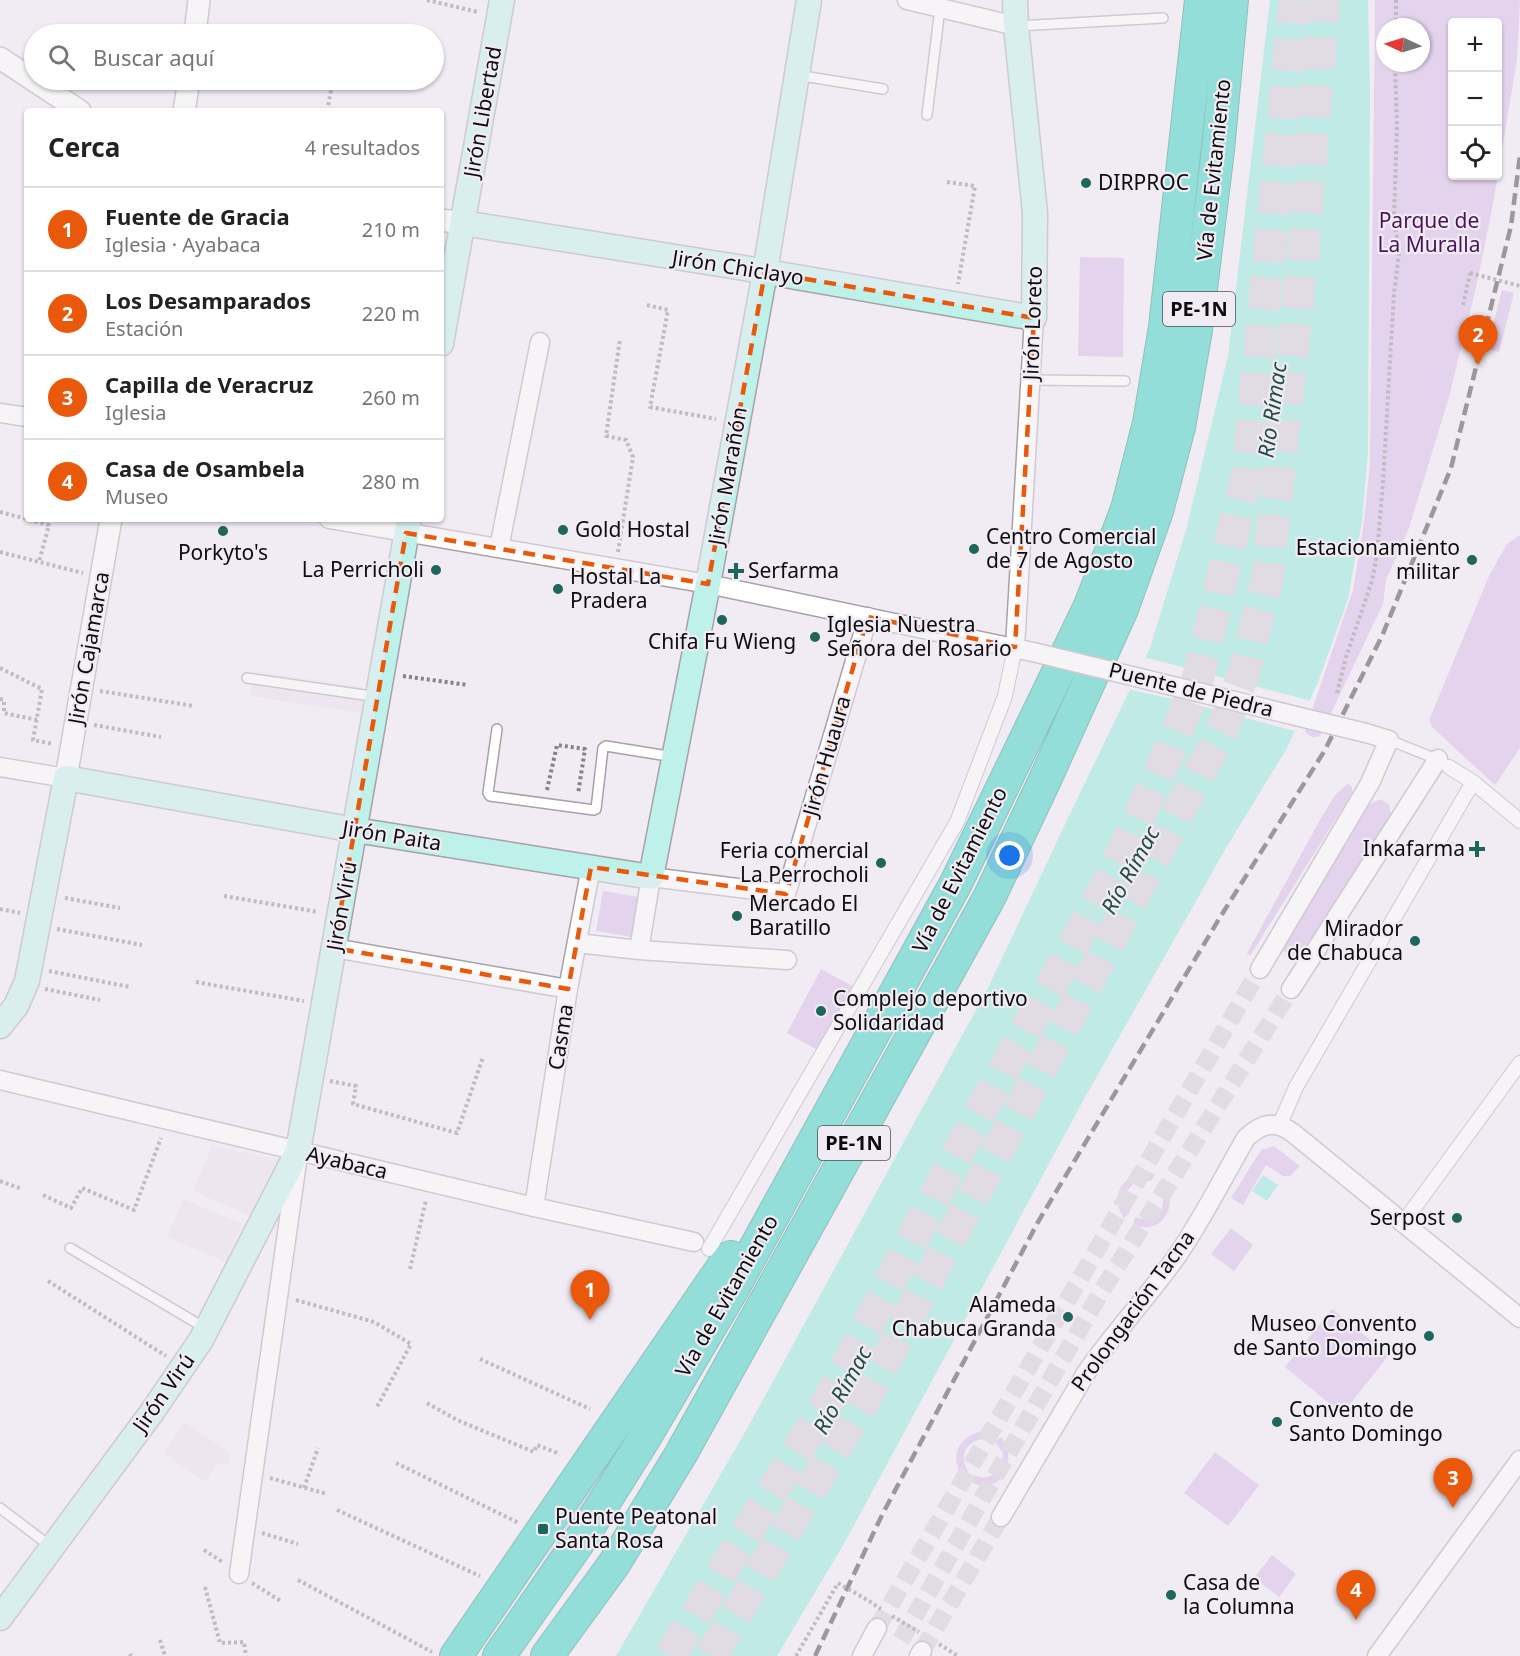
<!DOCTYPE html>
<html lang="es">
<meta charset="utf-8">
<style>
body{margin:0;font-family:"Noto Sans",sans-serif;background:#f6f6f6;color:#222}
.controls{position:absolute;right:18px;top:18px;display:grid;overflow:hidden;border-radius:6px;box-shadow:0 2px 4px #0004}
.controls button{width:54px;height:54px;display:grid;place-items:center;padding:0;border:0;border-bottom:2px solid #e0e0e0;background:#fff;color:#222;font:30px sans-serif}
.compass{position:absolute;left:1376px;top:18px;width:54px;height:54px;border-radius:50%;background:#fff;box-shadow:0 2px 4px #0004;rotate:274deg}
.you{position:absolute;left:1010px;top:856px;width:21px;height:21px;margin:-15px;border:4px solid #fff;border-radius:50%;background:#1a73e8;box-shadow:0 0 0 9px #1a73e833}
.badge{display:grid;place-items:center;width:39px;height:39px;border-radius:50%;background:#ea580c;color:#fff;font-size:20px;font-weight:700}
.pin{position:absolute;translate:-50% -50px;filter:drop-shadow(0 2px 3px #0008)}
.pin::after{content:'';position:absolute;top:32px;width:21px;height:18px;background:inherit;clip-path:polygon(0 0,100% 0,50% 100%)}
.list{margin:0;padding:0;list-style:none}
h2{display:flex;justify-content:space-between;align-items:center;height:78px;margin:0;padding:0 24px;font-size:26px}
h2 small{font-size:20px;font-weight:400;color:#767676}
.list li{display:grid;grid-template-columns:39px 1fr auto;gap:18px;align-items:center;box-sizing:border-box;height:84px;padding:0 24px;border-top:2px solid #e0e0e0}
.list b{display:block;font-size:22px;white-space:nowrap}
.list p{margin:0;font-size:20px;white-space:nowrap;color:#767676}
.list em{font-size:20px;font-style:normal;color:#767676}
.icon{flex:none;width:33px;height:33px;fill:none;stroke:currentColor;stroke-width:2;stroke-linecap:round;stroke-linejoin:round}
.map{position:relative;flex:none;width:1520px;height:1656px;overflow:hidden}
.search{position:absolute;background:#fff;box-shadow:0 2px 4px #0004;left:24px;top:24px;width:420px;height:66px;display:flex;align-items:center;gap:15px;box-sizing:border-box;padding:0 21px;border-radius:33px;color:#767676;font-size:22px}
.panel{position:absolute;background:#fff;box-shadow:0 2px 4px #0004;left:24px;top:108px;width:420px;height:414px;border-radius:6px}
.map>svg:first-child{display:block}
</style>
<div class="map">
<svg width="1520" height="1656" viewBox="0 0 1520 1656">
<rect width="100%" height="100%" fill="#f1ebf3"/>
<!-- built -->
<path fill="#e9dfee" d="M254,671L365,688L361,713L250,696Z
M212,1146L280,1160L255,1218L193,1191Z
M183,1199L242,1224L226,1262L167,1237Z
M185,1422L230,1453L229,1464L218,1463L205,1482L164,1453Z"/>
<!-- green -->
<path fill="#d6b6e4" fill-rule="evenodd" d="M1375,0H1520L1517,59L1493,204L1477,283L1449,397L1409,528L1386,580L1383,604L1320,736C1313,738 1309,737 1305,731L1353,590L1364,522L1370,464ZM1452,22H1498V176H1452ZM1385,27H1421V63H1385Z
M1080,257L1124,258L1123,357L1078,356Z
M1502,290L1514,293L1499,352L1487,349Z
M1520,535V748L1495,785L1433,728L1429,720L1489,576L1507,544Z
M1348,784L1352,787V793L1250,956L1247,953L1321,818L1335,795Z
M1378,800H1382L1389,805L1391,816L1300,958H1289L1282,948L1285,940L1370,804Z
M603,891L638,897L631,937L596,931Z
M821,969L856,988L821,1052L787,1033Z
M1274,1146L1300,1166L1290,1176H1283L1266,1165L1243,1205L1231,1198L1261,1150Z
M1146,1172L1155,1174L1151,1181C1137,1179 1127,1185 1125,1199L1130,1212L1124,1218C1109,1197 1122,1175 1146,1172Z
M1162,1179C1182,1202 1162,1238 1133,1224L1135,1217C1146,1222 1156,1218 1162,1209L1164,1195L1157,1184Z
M1231,1228L1253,1245L1234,1271L1211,1254Z
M1332,1309L1389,1355L1342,1414L1285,1367Z
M654,1394L661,1399L488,1656H481Z
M984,1431L993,1433L990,1439C970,1436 957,1454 968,1471L962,1476C948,1455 961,1434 984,1431Z
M1001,1437C1019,1461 1002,1495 972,1483L974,1475C985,1481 994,1476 1001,1467L1003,1453L995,1442Z
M1215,1452L1259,1485L1228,1526L1184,1493Z
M1272,1555L1296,1574L1279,1597L1254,1578Z"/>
<!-- water -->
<path fill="#85e9d7" d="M1270,0H1368L1370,92L1368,452L1362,521L1348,599L1318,682L1287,748L1226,848L1079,1108L845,1542L777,1656H616L748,1427L988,988L1068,818L1150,648L1186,530L1228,356Z
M1263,1175L1278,1185L1267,1201L1252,1191Z"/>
<!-- pier -->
<path fill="#f1ebf3" d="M1143,657L1194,670L1312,701L1298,732L1186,702L1127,689Z"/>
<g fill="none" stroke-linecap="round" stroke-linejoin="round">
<!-- minor-tunnel -->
<path stroke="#cfcad1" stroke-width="18" stroke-dasharray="18 9" stroke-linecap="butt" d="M877,1628L1260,969
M901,1640L1101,1292L1291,989
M922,1651L1001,1517"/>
<!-- motorway-tunnel -->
<path stroke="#cfcad1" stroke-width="32" stroke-dasharray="32 16" stroke-linecap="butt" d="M670,1656L828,1401L959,1150L1112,875L1171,747L1197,682L1247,474L1295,0
M711,1656L861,1406L1222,731L1244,672L1267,580L1303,256L1324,0"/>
<!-- service casing -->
<g stroke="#a7a1a9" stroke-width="12">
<path id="service" d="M1016,26L1163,18
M797,75L883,89
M927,115L940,8
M1031,380L1125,381
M247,678L378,697
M497,729L488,793L490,796L594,810L596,809L603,748L606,746L674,757
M1389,740L1439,760
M70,1248L205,1328
M0,1508L50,1546"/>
</g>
<!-- pedestrian casing -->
<g stroke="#a7a1a9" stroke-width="16">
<path id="pedestrian" d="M1449,767L1473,782L1520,821
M1280,1124L1296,1087L1473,782
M1403,1223L1520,1063
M709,1249L957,822L1005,696L1015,647"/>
</g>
<!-- minor casing -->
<g stroke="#a7a1a9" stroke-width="21">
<path id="minor" d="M907,0L1016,26
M0,413L27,417
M329,519L708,584L1033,652
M499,548L540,342
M1015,647L1034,318
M0,767L66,778
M577,943L639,950L787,960
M334,948L568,989
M639,950L651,877L786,894L868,617
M1260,969L1370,783L1389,740L1366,733
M1291,989L1438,759
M0,1080L534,1207L694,1242
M534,1207L568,989L591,867
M1001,1517L1086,1373C1115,1331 1150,1295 1179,1253C1204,1216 1224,1176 1246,1138C1262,1123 1275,1120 1293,1133L1520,1318
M239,1574L297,1162
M862,1656L877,1628
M919,1656L922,1651
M1377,1656L1520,1460"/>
</g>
<!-- tertiary casing -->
<g stroke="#a7a1a9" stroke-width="24">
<path id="tertiary" d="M195,34L199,0
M0,58L80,111
M184,111L189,80
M441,220L463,223
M66,778L111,519"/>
</g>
<!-- secondary casing -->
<g stroke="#a7a1a9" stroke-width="27">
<path id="secondary" d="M463,223L738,267L1034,318L1035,213L1016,26L1015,0
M441,344L502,0
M0,1026L16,1006L27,981L66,778L355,830L651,877L708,584L765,272L809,0
M0,1618L152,1412L201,1340L298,1151L409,519"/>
</g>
<!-- motorway casing -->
<g stroke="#1b8b7c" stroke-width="34">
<path id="motorway" d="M456,1656L722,1268L731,1257
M499,1656L583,1536L642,1442L732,1290L956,883L1090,606L1127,509L1149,423L1165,327L1201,0
M547,1656L614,1564L681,1454L989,898L1044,782L1122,609L1157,511L1179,427L1196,330L1218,150L1232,0"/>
</g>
<!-- path -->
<path stroke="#858287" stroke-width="4" stroke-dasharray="3 3" stroke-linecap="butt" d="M427,0L478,12
M1396,27V0
M341,80L360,82
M327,111L333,80
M947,182L975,186L958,284
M647,305L668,310L650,407L716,419
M1463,305L1470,273
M0,512L49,525L39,562
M0,552L83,573
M618,552L633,457L626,440L606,436L620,339
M0,668L42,689L33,740L53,744
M403,676L468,685
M100,691L194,706
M1337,693L1346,657L1372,581L1377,554L1383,482L1394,293L1399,254L1394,218L1397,127L1395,63
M0,699L4,700V713L37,720
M94,725L161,737
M547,790L557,745L585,749L578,794
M224,896L318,912
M65,898L120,908
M0,909L20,913
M57,929L142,945
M49,971L130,987
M196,982L304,1001
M45,989L100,1000
M330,1081L356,1086L353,1104L457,1133L483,1057
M0,1181L22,1189
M43,1195L71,1208L82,1188L134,1210L161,1138
M410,1269L426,1200
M48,1281L166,1356
M296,1300L374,1322L411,1344L377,1407
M480,1359L590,1409
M427,1403L457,1420L534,1452L537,1445L560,1454
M396,1463L519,1523
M270,1478L327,1494
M304,1488L318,1448
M337,1510L480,1576
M262,1533L298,1544
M204,1550L224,1563
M298,1580L432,1652
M252,1583L282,1602
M205,1587L220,1643L244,1642L246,1656
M869,1601L881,1609
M892,1616L919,1632
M160,1640L165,1656
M939,1644L958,1656
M130,1654L131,1656
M796,1656L838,1583"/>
<!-- service -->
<use href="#service" stroke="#fff" stroke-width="9"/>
<!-- pedestrian -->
<use href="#pedestrian" stroke="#fff" stroke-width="14"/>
<!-- minor -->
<use href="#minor" stroke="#fff" stroke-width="18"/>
<!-- tertiary -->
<use href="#tertiary" stroke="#fff" stroke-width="21"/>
<!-- secondary -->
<use href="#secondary" stroke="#bdf1ea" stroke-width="24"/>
<!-- motorway -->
<use href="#motorway" stroke="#22cfb8" stroke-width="32"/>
<!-- rail -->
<path stroke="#343235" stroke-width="4.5" stroke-dasharray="12 6" stroke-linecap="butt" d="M815,1656L882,1515L1038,1222L1219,919L1325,750L1382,636L1451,468L1511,226L1520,155"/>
<!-- minor-bridge casing -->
<g stroke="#a7a1a9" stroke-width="21" stroke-linecap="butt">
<path id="minor-bridge" d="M1033,652L1366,733"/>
</g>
<!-- path-bridge -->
<path stroke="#858287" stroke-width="4" stroke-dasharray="3 3" stroke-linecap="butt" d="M1470,273L1520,286
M838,1583L869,1601"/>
<!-- minor-bridge -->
<use href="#minor-bridge" stroke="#fff" stroke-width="18"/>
</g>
<!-- marked area -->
<path d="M0 0H1520V1656H0ZM765,272L1034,318L1015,647L868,617L786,894L591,867L568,989L334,948L406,533L708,584Z" fill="#f1ebf3" fill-opacity=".55" fill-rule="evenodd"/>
<path fill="none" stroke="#e8590c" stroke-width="4.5" stroke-dasharray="12 8" stroke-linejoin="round" d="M765,272L1034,318L1015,647L868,617L786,894L591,867L568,989L334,948L406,533L708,584Z"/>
<!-- markers -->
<g fill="#1e665b" stroke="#f1ebf3" stroke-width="2">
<circle cx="1086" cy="183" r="6"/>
<circle cx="563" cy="530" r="6"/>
<circle cx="223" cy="531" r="6"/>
<circle cx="974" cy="549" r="6"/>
<circle cx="1472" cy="560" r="6"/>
<circle cx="436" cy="570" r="6"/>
<path d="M733 562h6v6h6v6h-6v6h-6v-6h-6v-6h6z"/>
<circle cx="558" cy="589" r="6"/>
<circle cx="722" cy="620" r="6"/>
<circle cx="815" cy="637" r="6"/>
<path d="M1474 840h6v6h6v6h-6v6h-6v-6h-6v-6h6z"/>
<circle cx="881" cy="863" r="6"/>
<circle cx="737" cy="916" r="6"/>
<circle cx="1415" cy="941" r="6"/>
<circle cx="821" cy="1011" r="6"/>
<circle cx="1457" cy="1218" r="6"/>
<circle cx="1068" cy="1317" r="6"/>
<circle cx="1429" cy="1336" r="6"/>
<circle cx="1277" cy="1422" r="6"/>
<rect x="537" y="1523" width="12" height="12" rx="3"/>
<circle cx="1171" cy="1595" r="6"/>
</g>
<g text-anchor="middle" stroke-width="4.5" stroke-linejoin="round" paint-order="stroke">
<!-- shield labels -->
<g fill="#f1ebf3" stroke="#514f53" stroke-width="1.5">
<rect x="1163" y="292" width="72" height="34" rx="4.5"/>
<rect x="818" y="1126" width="72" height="34" rx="4.5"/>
</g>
<g font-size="20" font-weight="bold" fill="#0d0c0e">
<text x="1199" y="316">PE-1N</text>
<text x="854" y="1150">PE-1N</text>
</g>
<!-- street labels -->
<g font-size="21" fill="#0d0c0e" stroke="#f1ebf3">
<text transform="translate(483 112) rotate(-80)" y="7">Jirón Libertad</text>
<text transform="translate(1214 170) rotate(-84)" y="7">Vía de Evitamiento</text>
<text transform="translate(738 268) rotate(9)" y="7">Jirón Chiclayo</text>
<text transform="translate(1033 323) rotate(-88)" y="7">Jirón Loreto</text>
<text transform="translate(728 476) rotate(-80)" y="7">Jirón Marañón</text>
<text transform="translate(89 648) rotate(-80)" y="7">Jirón Cajamarca</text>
<text transform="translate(1191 690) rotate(14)" y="7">Puente de Piedra</text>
<text transform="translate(827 756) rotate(-74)" y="7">Jirón Huaura</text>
<text transform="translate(392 836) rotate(9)" y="7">Jirón Paita</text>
<text transform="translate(960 870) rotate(-63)" y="7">Vía de Evitamiento</text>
<text transform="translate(342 906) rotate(-80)" y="7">Jirón Virú</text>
<text transform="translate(561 1037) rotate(-81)" y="7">Casma</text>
<text transform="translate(347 1163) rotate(13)" y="7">Ayabaca</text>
<text transform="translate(727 1296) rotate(-60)" y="7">Vía de Evitamiento</text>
<text transform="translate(1133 1311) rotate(-54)" y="7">Prolongación Tacna</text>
<text transform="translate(164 1393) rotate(-55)" y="7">Jirón Virú</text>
</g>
<!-- poi labels -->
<g font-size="21" fill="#0d0c0e" stroke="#f1ebf3" text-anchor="start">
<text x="1098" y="190">DIRPROC</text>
<text x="575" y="537">Gold Hostal</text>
<text x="986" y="544">Centro Comercial<tspan x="986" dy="24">de 7 de Agosto</tspan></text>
<text x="1460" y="555" text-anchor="end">Estacionamiento<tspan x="1460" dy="24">militar</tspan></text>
<text x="223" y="560" text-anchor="middle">Porkyto's</text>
<text x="424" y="577" text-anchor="end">La Perricholi</text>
<text x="748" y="578">Serfarma</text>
<text x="570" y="584">Hostal La<tspan x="570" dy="24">Pradera</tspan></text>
<text x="827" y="632">Iglesia Nuestra<tspan x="827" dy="24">Señora del Rosario</tspan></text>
<text x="722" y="649" text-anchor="middle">Chifa Fu Wieng</text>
<text x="1465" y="856" text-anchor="end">Inkafarma</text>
<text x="869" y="858" text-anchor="end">Feria comercial<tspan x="869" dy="24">La Perrocholi</tspan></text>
<text x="749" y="911">Mercado El<tspan x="749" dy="24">Baratillo</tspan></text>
<text x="1403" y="936" text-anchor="end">Mirador<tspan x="1403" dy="24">de Chabuca</tspan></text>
<text x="833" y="1006">Complejo deportivo<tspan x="833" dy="24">Solidaridad</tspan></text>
<text x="1445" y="1225" text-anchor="end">Serpost</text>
<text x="1056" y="1312" text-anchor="end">Alameda<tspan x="1056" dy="24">Chabuca Granda</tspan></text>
<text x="1417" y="1331" text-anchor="end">Museo Convento<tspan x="1417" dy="24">de Santo Domingo</tspan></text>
<text x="1289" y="1417">Convento de<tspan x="1289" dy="24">Santo Domingo</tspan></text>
<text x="555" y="1524">Puente Peatonal<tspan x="555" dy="24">Santa Rosa</tspan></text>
<text x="1183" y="1590">Casa de<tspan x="1183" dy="24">la Columna</tspan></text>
</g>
<!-- park labels -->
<g font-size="21" fill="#49135c" stroke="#f1ebf3">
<text x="1429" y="228">Parque de<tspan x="1429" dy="24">La Muralla</tspan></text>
</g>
<!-- water labels -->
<g font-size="22" font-style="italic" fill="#224e47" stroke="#f1ebf3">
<text transform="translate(1272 410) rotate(-82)" y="8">Río Rímac</text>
<text transform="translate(1130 870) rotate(-61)" y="8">Río Rímac</text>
<text transform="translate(842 1390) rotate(-61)" y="8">Río Rímac</text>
</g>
</g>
</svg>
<div class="controls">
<button>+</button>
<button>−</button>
<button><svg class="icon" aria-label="locate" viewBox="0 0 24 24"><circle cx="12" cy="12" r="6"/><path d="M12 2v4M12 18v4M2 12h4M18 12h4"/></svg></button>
</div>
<svg class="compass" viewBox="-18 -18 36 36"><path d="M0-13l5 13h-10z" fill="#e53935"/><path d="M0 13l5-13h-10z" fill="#767676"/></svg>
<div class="you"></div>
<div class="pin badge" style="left:590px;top:1320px">1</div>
<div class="pin badge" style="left:1478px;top:365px">2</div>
<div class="pin badge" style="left:1453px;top:1508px">3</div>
<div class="pin badge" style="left:1356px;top:1620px">4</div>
<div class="search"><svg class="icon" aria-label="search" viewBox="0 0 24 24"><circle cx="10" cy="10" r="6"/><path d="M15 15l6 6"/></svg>Buscar aquí</div>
<section class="panel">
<h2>Cerca<small>4 resultados</small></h2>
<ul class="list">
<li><span class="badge">1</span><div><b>Fuente de Gracia</b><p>Iglesia · Ayabaca</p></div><em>210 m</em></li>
<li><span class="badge">2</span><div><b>Los Desamparados</b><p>Estación</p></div><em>220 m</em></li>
<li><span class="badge">3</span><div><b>Capilla de Veracruz</b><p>Iglesia</p></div><em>260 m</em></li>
<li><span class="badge">4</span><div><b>Casa de Osambela</b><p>Museo</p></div><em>280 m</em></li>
</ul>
</section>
</div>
